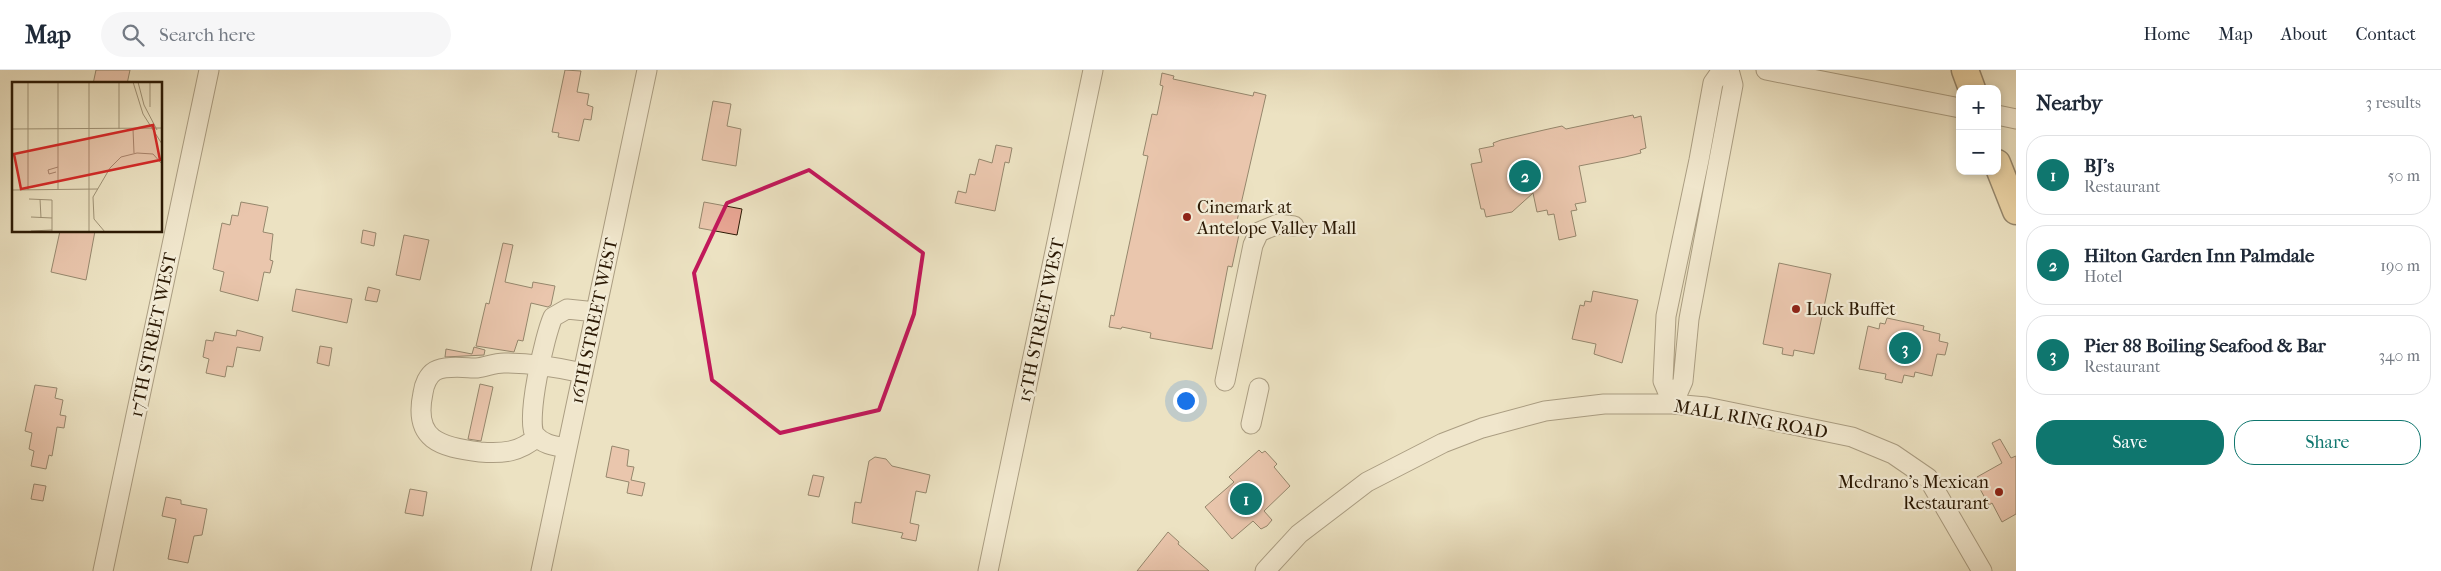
<!DOCTYPE html>
<meta charset="utf-8">
<style>
body{margin:0;font-family:"IM FELL French Canon",serif;background:#f6f6f7;color:#1f2937}
.controls{position:absolute;right:15px;top:15px;display:grid;overflow:hidden;border-radius:10px;box-shadow:0 2px 8px #0003}
.controls button{width:45px;height:45px;display:grid;place-items:center;padding:0;border:0;border-bottom:1px solid #e0e1e3;background:#fff;color:#1f2937;font:25px sans-serif}
.you{position:absolute;left:1185px;top:330px;width:18px;height:18px;margin:-12px;border:4px solid #fff;border-radius:50%;background:#1a73e8;box-shadow:0 0 0 8px #1a73e833}
.badge{display:grid;place-items:center;width:32px;height:32px;border-radius:50%;background:#0f766e;color:#fff;font-size:16px;font-weight:700}
.pin{position:absolute;translate:-50% -50%;border:2px solid #fff;box-shadow:0 1px 5px #0006}
.list{margin:0;padding:0;list-style:none}
h2{display:flex;justify-content:space-between;align-items:center;height:65px;margin:0;padding:0 20px;font-size:21px}
h2 small{font-size:16px;font-weight:400;color:#747a83}
.list li{display:grid;grid-template-columns:32px 1fr auto;gap:15px;align-items:center;box-sizing:border-box;height:80px;margin:0 10px 10px;padding:0 10px;border:1px solid #e0e1e3;border-radius:20px}
.list b{display:block;font-size:19px;white-space:nowrap}
.list p{margin:0;font-size:16px;white-space:nowrap;color:#747a83}
.list em{font-size:16px;font-style:normal;color:#747a83}
.actions{display:flex;gap:10px;padding:15px 20px}
.actions a{flex:1;padding:11px 0;border:1px solid #0f766e;border-radius:20px;text-align:center;font-size:18px;color:#0f766e}
.actions .main{background:#0f766e;color:#fff}
.icon{flex:none;width:28px;height:28px;fill:none;stroke:currentColor;stroke-width:2;stroke-linecap:round;stroke-linejoin:round}
.map{position:relative;flex:none;width:2016px;height:501px;overflow:hidden}
header{display:flex;align-items:center;gap:30px;box-sizing:border-box;height:70px;padding:0 25px;background:#fff;border-bottom:1px solid #e0e1e3}
header strong{font-size:24px}
nav{display:flex;gap:28px;margin-inline-start:auto;font-size:18px}
.search{width:350px;height:45px;background:#f6f6f7;display:flex;align-items:center;gap:12px;box-sizing:border-box;padding:0 18px;border-radius:28px;color:#747a83;font-size:19px}
main{display:flex}
aside{flex:1;background:#fff}
.map>svg:first-child{display:block}
</style>
<header>
<strong>Map</strong>
<div class="search"><svg class="icon" aria-label="search" viewBox="0 0 24 24"><circle cx="10" cy="10" r="6"/><path d="M15 15l6 6"/></svg>Search here</div>
<nav><a>Home</a><a>Map</a><a>About</a><a>Contact</a></nav>
</header>
<main>
<div class="map">
<svg width="2016" height="501" viewBox="0 0 2016 501">
<rect width="100%" height="100%" fill="#ece2c2"/>
<filter id="stains"><feTurbulence type="fractalNoise" baseFrequency=".004" numOctaves="4"/><feColorMatrix values="0 0 0 0 .2 0 0 0 0 .09 0 0 0 0 .02 0 0 0 .5 -.17"/></filter>
<radialGradient id="worn" r=".72"><stop offset=".6" stop-color="#630" stop-opacity="0"/><stop offset="1" stop-color="#630" stop-opacity=".3"/></radialGradient>
<!-- building -->
<path fill="#e7a593" stroke="#2b1904" d="M96,0H130L127,14H93Z
M565,0L581,1L577,22L589,24L587,35L593,37L591,50L584,49L579,71L558,67L559,63L552,62Z
M1162,3L1174,6L1173,9L1253,26L1254,22L1266,25L1241,134L1235,159L1240,160L1232,197L1228,196L1212,279L1150,268L1151,263L1122,257L1121,259L1109,257L1111,245L1114,246L1148,86L1143,85L1152,44L1157,45L1163,16L1160,15Z
M713,31L731,34L727,56L741,59L736,96L702,90Z
M1633,45L1634,48L1641,46L1646,78L1640,80L1641,83L1625,87L1579,96L1586,132L1575,134L1577,140L1571,141L1576,166L1559,170L1554,144L1548,145L1547,140L1537,142L1533,123L1512,142L1486,147L1484,139H1481L1471,94L1482,92L1479,79L1494,76L1493,73L1501,70L1544,60L1562,56L1566,59Z
M996,75L1012,78L1009,93L1005,92L995,141L955,133L958,121L966,123L970,104L975,105L979,89L992,93Z
M241,132L268,137L263,162L273,164L270,190L273,191L270,203L264,202L258,231L220,221L224,202L213,199L222,153L230,155L232,145L238,146Z
M704,132L742,139L737,165L699,158Z
M363,160L376,163L374,176L361,173Z
M60,161H95L86,210L51,202Z
M404,165L429,170L420,210L396,205Z
M503,173L513,175L505,212L532,218L533,212L555,216L551,235L548,237L531,233L523,271L518,270L514,282L476,276L486,233L489,234Z
M1779,193L1831,204L1814,284L1794,280L1793,286L1782,284L1783,278L1763,274Z
M368,217L380,220L377,232L365,230Z
M296,219L352,229L347,253L292,241Z
M1593,221L1638,230L1622,293L1594,284L1596,274L1572,269L1580,235L1584,236L1585,231L1591,232Z
M1887,248L1924,256L1923,260L1940,264L1939,271L1948,273L1945,285L1937,284L1932,306L1915,302L1914,307L1904,305L1902,313L1885,309L1886,304L1859,299L1868,256L1879,259L1880,253L1885,254Z
M237,260L263,267L260,281L237,277L233,297L227,296L225,307L206,303L209,289L203,287L206,270L213,271L215,262L236,266Z
M320,276L332,278L329,296L317,293Z
M474,277L485,280L484,285L445,287L446,279L472,284Z
M480,314L493,317L481,371L468,369Z
M35,315L57,318L55,328L63,330L60,345L66,346L64,358L57,357L52,386L49,385L46,399L31,396L34,381L29,379L32,363L25,361Z
M2000,369L2011,388L2016,386V444L2002,452L1992,433L1989,435L1976,412L1977,407L2002,393L1992,373Z
M612,376L629,380L627,396L634,397L631,410L645,413L642,426L627,423L629,412L606,407Z
M1259,380L1262,383L1265,381L1277,394L1274,397L1290,416L1264,441L1272,450L1267,456L1261,459L1253,451L1232,469L1205,437L1234,412L1229,407Z
M875,387L886,389L892,396L930,405L926,423L916,421L910,453L919,455L916,471L901,468L903,463L852,453L855,432L861,433L869,391Z
M813,405L824,407L819,427L808,425Z
M34,414L46,416L43,431L31,429Z
M410,419L427,422L423,446L405,443Z
M166,427L181,430V434L207,439L202,465L194,466L188,493L168,489L176,449L162,446Z
M1168,462L1179,472L1178,474L1209,501H1137Z"/>
<g fill="none" stroke-linecap="round" stroke-linejoin="round">
<!-- minor casing -->
<g stroke="#5b4b34" stroke-width="21">
<path id="minor" d="M1766,0L1960,38
M1997,45L2016,49
M1225,311L1253,175L1259,162L1278,154L1294,156
M1673,334L1663,311L1666,246L1699,90L1713,13L1722,0
M1673,334L1683,311L1689,249L1733,15L1729,0
M1251,354L1259,318
M537,367C520,382 503,384 480,382C440,377 413,370 423,323C424,315 428,305 435,301C446,295 466,298 477,298C486,297 494,293 504,293C531,293 556,297 583,303
M567,378C556,376 543,375 535,365C525,351 545,264 553,247L567,239L596,242
M103,501L209,0
M541,501L647,0
M988,501L1093,0
M1265,501L1299,464L1367,412L1443,373L1482,358L1545,341L1604,334H1673L1706,337L1852,367L1893,384L1928,408L1982,501"/>
</g>
<!-- highway casing -->
<g stroke="#2b1904" stroke-width="29">
<path id="highway" d="M1965,0L1972,19
M1997,93L2016,141"/>
</g>
<!-- minor -->
<use href="#minor" stroke="#f3ecd7" stroke-width="19"/>
<!-- highway -->
<use href="#highway" stroke="#e6c181" stroke-width="26"/>
</g>
<!-- marked area -->
<path d="M0 0H2016V501H0ZM809,100L923,183L914,244L879,340L780,363L712,310L694,203L727,133Z" fill="#ece2c2" fill-opacity=".55" fill-rule="evenodd"/>
<path fill="none" stroke="#c2185b" stroke-width="4" stroke-linejoin="round" d="M809,100L923,183L914,244L879,340L780,363L712,310L694,203L727,133Z"/>
<!-- markers -->
<g fill="#8f2418" stroke="#f3ecd7" stroke-width="2">
<circle cx="1187" cy="147" r="5"/>
<circle cx="1796" cy="239" r="5"/>
<circle cx="1999" cy="422" r="5"/>
</g>
<g text-anchor="middle" stroke-width="4.5" stroke-linejoin="round" paint-order="stroke">
<!-- poi labels -->
<g font-size="18" fill="#2b1904" stroke="#f3ecd7" text-anchor="start">
<text x="1197" y="143">Cinemark at<tspan x="1197" dy="21">Antelope Valley Mall</tspan></text>
<text x="1806" y="245">Luck Buffet</text>
<text x="1989" y="418" text-anchor="end">Medrano's Mexican<tspan x="1989" dy="21">Restaurant</tspan></text>
</g>
<!-- street labels -->
<g font-size="18" fill="#2b1904" stroke="#f3ecd7">
<text transform="translate(1041 250) rotate(-78)" y="6">15TH STREET WEST</text>
<text transform="translate(594 251) rotate(-78)" y="6">16TH STREET WEST</text>
<text transform="translate(153 265) rotate(-78)" y="6">17TH STREET WEST</text>
<text transform="translate(1751 349) rotate(10)" y="6">MALL RING ROAD</text>
</g>
</g>
<!-- overview -->
<g transform="translate(12 12)">
<rect width="150" height="150" fill="#ece2c2"/>
<path fill="none" stroke="#9f9276" stroke-width="1" d="M16,0V108M77,0V150M107,0V47M121,0L131,32L150,62M126,0L132,23L145,48M138,0V25M0,47L150,46M121,47L122,71M44,90L37,92L36,88L46,85M0,108L86,107M46,108V0M17,117L40,118V150M28,117L29,136M19,135L40,136M19,149L40,148M93,150L82,137L81,115L98,86L109,75L125,71L141,72L150,82"/>
<path fill="#d62828" fill-opacity="0.15" stroke="#d62828" stroke-width="2.5" d="M141,43L148,78L9,107L2,72Z"/>
<rect width="150" height="150" fill="none" stroke="#2b1904" stroke-width="2.5"/>
</g>
<rect width="100%" height="100%" filter="url(#stains)"/>
<rect width="100%" height="100%" fill="url(#worn)"/>
</svg>
<div class="controls">
<button>+</button>
<button>−</button>
</div>
<div class="you"></div>
<div class="pin badge" style="left:1246px;top:429px">1</div>
<div class="pin badge" style="left:1525px;top:106px">2</div>
<div class="pin badge" style="left:1905px;top:278px">3</div>
</div>
<aside>
<h2>Nearby<small>3 results</small></h2>
<ul class="list">
<li><span class="badge">1</span><div><b>BJ's</b><p>Restaurant</p></div><em>50 m</em></li>
<li><span class="badge">2</span><div><b>Hilton Garden Inn Palmdale</b><p>Hotel</p></div><em>190 m</em></li>
<li><span class="badge">3</span><div><b>Pier 88 Boiling Seafood &amp; Bar</b><p>Restaurant</p></div><em>340 m</em></li>
</ul>
<div class="actions"><a class="main">Save</a><a>Share</a></div>
</aside>
</main>
